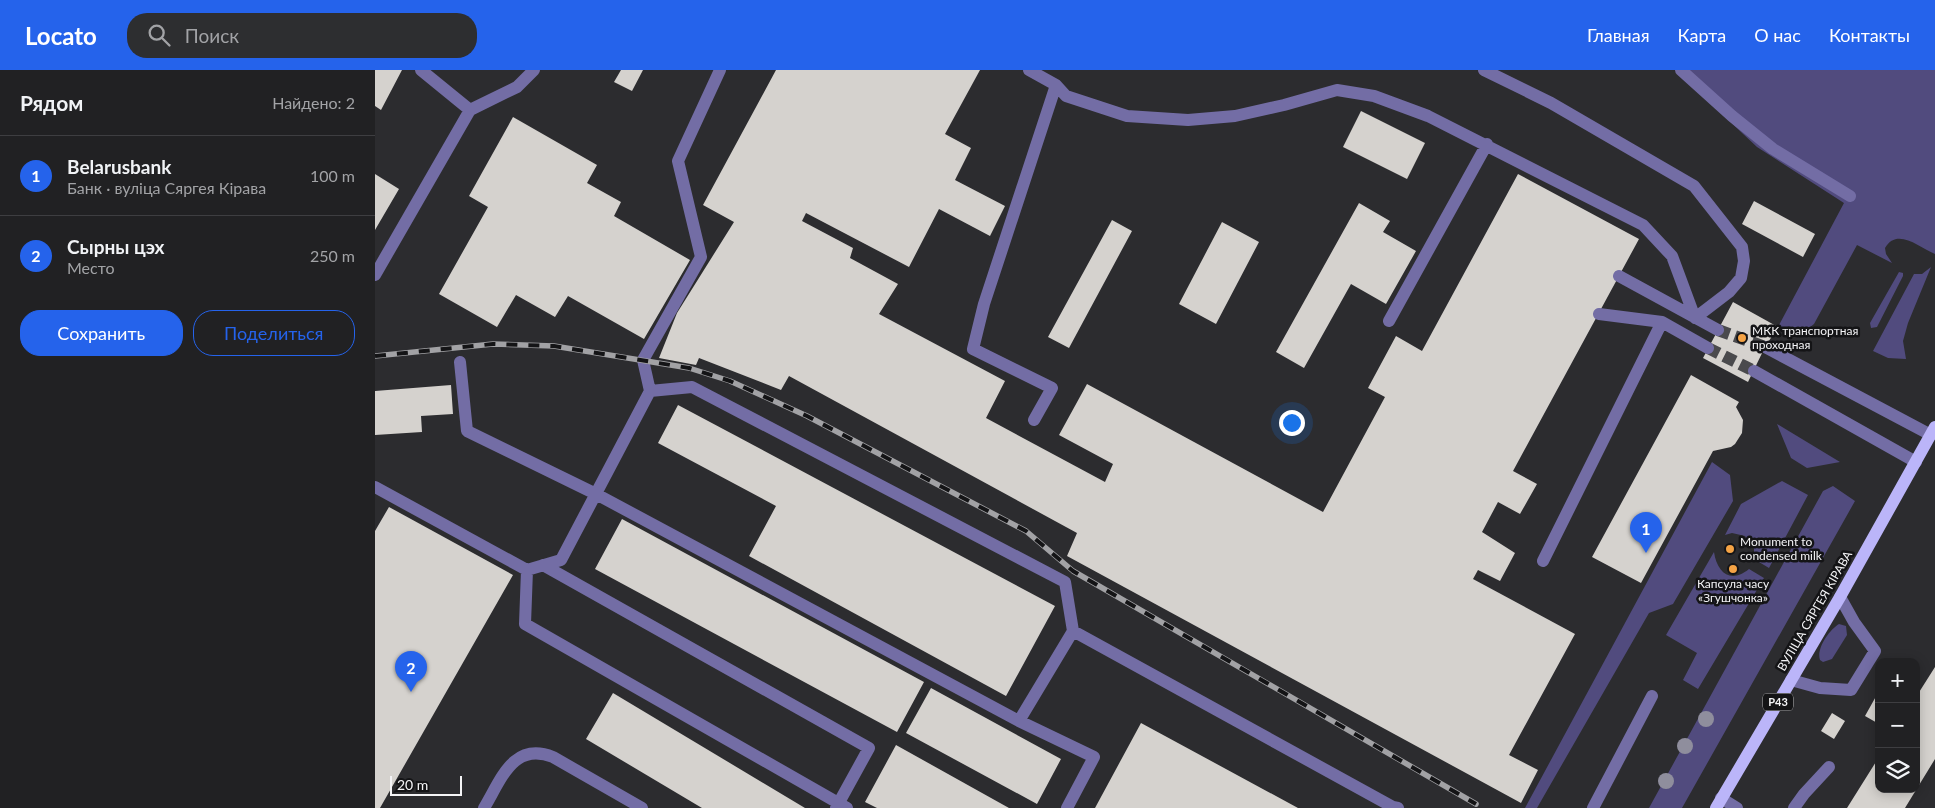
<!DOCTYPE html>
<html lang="ru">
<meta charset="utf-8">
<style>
body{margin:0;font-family:Lato,sans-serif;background:#2d2e30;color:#f1f3f6}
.controls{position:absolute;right:15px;bottom:15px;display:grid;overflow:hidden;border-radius:10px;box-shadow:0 2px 12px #0003}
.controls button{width:45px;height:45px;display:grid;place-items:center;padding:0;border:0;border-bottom:1px solid #3e3e41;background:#212123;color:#f1f3f6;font:25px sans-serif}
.scale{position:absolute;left:15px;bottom:12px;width:72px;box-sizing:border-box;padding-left:5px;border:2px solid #f4f4f6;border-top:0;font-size:14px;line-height:18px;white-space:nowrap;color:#f4f4f6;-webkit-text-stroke:4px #141416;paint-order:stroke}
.you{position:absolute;left:916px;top:352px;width:18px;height:18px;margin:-12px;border:4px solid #fff;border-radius:50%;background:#1a73e8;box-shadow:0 0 0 8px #1a73e833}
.badge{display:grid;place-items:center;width:32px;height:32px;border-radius:50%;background:#2563eb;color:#fff;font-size:16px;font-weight:700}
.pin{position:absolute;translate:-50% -41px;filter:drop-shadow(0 1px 2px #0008)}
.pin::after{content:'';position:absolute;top:26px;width:18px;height:15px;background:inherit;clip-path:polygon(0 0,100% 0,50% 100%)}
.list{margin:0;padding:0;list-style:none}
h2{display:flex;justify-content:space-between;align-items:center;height:65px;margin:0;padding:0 20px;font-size:21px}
h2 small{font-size:16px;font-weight:400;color:#a2a3a6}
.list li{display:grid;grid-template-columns:32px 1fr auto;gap:15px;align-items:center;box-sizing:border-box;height:80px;padding:0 20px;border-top:1px solid #3e3e41}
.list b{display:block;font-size:19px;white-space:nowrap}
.list p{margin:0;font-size:16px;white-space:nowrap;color:#a2a3a6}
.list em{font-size:16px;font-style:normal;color:#a2a3a6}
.actions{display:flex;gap:10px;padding:15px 20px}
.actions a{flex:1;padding:11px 0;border:1px solid #2563eb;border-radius:20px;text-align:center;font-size:18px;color:#2563eb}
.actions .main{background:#2563eb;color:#fff}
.icon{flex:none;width:28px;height:28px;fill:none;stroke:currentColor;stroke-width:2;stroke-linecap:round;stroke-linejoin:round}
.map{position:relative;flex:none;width:1560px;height:738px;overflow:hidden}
header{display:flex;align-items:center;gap:30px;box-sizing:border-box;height:70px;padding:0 25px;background:#2563eb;color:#fff}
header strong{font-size:24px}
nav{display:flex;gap:28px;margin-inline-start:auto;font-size:18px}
.search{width:350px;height:45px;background:#2d2e30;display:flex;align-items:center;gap:12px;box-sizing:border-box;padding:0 18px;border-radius:20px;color:#a2a3a6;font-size:19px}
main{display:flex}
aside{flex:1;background:#212123}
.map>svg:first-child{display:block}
</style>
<header>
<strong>Locato</strong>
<div class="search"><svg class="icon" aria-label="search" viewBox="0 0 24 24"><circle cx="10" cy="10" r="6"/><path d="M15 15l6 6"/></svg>Поиск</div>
<nav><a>Главная</a><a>Карта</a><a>О нас</a><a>Контакты</a></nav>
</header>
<main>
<aside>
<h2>Рядом<small>Найдено: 2</small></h2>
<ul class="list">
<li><span class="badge">1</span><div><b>Belarusbank</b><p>Банк · вуліца Сяргея Кірава</p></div><em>100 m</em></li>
<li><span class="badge">2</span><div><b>Сырны цэх</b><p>Место</p></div><em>250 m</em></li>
</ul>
<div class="actions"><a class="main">Сохранить</a><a>Поделиться</a></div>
</aside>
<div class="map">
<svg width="1560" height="738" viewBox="0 0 1560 738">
<rect width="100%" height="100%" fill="#2c2c2f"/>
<!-- green -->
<path fill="#514b7e" d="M1300,0H1560V184C1544,177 1522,157 1510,178L1511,184L1517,193L1482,175L1439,254C1427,265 1418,261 1403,257L1469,133L1382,77Z
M1556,197L1533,253L1528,271L1531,289L1513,288L1498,281L1539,204H1547Z
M1524,202L1528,203V206L1502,257L1496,258L1495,253Z
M1402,354L1465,392L1432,398L1416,388Z
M1337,392L1355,405L1358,431L1298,534L1274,543L1162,738H1150Z
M1407,411L1433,425L1394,498L1379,489V479L1370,466L1357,463L1350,465L1366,434Z
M1458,416L1480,431L1307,738H1274L1448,421Z
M1339,482C1342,503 1356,514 1374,499L1389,508L1323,619L1308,610L1322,583L1291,565Z
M1464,554L1471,556L1472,565L1457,589L1448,592L1445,590C1441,579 1454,560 1464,554Z"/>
<!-- building -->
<path fill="#d5d2ce" d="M0,0H27L6,40L0,36Z
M246,0H268L257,21L239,12Z
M401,0H605L570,64L596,78L580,110L630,136L615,166L564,139L534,197L431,143L427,151L478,178L475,188L523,214L504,244L630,311L611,348L730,412L738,394L684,365L712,314L948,442L1010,327L993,318L1021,266L1047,281L1143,104L1264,169L1138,401L1162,414L1145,444L1123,432L1107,462L1140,483L1125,511L1103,500L1098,509L1200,564L1134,685L1163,700L1146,733L692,486L702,463L414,306L406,320L324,288L321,295L284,288L302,243L359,152L328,135Z
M986,41L1050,73L1032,109L968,77Z
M138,47L222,95L212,113L246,132L239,146L315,190L269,269L193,226L180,247L141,225L122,257L64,224L113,137L94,126Z
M0,104L24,119L0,160Z
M1379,131L1440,164L1428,187L1367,154Z
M984,133L1015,151L1008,162L1041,181L1011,234L976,214L929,298L901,282Z
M737,150L757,161L694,278L673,267Z
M847,152L884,172L841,254L804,234Z
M1358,232L1403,257L1390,277L1373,312L1328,288Z
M1316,305L1364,332L1361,337L1368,350L1367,363L1360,374L1356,377L1338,381L1266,513L1217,487Z
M76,315L78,344L46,346L47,362L0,365V321Z
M303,335L680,536L631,626L374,486L401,436L283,373Z
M14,437L138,505L5,738H0V461Z
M247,449L549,612L522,662L220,499Z
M1560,597V689L1530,738H1472L1504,687V719H1541V627Z
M556,618L686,689L662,734L531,663Z
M1504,621V654L1490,646Z
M238,623L430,738H327L211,669Z
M1457,643L1470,651L1459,669L1446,661Z
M766,653L923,738H720Z
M521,675L634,738H502L490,732Z"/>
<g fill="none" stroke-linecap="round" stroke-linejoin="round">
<!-- minor-tunnel -->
<path stroke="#4a4a4d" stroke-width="12" stroke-dasharray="12 6" stroke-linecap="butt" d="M1343,260L1390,277
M1333,278L1379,301"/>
<!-- minor -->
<path stroke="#736da5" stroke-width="12" d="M46,0L95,40
M654,0L681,15L691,26L752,46L813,50L860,46L909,35L962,20L999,26L1053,46L1268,155L1297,186L1320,248L1354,222L1366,208L1369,191L1367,177L1319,116L1176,33L1109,0
M1306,0L1357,46L1398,79L1475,126
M0,205L95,40L142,17L159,0
M1244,206L1343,260
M1224,244L1287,252L1333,278
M1014,251L1112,74
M1390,277L1556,365
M1379,301L1541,392
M275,321L268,290L326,187L303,91L345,0
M659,350L677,318L598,279L609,234L681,15
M0,417L152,500L186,490L275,321L317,317L690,512L698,561L644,651L221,424L92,361L85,292
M1168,491L1287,252
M168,495L494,678L461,738
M152,500L150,554L472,738
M698,561L1018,737L1023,738
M1416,610L1445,618L1476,620L1500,581L1479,552L1465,527
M644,651L719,687L692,738
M1346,728L1362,738
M109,738C126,710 138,671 178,687L267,738
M1218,738L1277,626
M1419,738L1429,724L1454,697"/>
<!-- major -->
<path stroke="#bbb5f9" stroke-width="12" d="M1341,738L1465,527L1560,357"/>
<!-- rail casing -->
<g stroke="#a2a2a5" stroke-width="5.5">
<path id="rail" d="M0,286L118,274L179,276L314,298L355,311L432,346L651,461L698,501L1101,734"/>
</g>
<!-- rail -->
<use href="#rail" stroke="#141416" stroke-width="4" stroke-dasharray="11" stroke-linecap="butt"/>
</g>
<!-- trees -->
<g fill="#8f8e9d">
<circle cx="1331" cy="649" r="8"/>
<circle cx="1310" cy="676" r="8"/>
<circle cx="1291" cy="711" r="8"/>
</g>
<!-- markers -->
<g fill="#f5a345" stroke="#141416" stroke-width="2">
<circle cx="1367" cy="268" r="5"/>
<circle cx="1355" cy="479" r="5"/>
<circle cx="1358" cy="499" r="5"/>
</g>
<g text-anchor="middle" stroke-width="5" stroke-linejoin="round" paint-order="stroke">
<!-- shield labels -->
<rect fill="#141416" stroke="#b1b1b3" stroke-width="1" x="1388" y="623.5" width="30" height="17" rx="4"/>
<g font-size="11" font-weight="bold" fill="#f4f4f6">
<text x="1403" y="636">Р43</text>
</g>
<!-- poi labels -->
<g font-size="12" fill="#f4f4f6" stroke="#141416" text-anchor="start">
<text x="1377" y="265">МКК транспортная<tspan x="1377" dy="14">проходная</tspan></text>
<text x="1365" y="476">Monument to<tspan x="1365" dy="14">condensed milk</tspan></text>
<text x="1358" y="518" text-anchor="middle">Капсула часу<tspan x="1358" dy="14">«Згушчонка»</tspan></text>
</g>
<!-- street labels -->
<g font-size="12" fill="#f4f4f6" stroke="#141416">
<text transform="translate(1440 541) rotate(-60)" y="4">ВУЛІЦА СЯРГЕЯ КІРАВА</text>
</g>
</g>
</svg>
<div class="controls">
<button>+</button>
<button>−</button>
<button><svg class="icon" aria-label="layers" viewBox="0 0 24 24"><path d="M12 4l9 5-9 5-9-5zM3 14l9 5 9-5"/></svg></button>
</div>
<div class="scale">20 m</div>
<div class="you"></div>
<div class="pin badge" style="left:1271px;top:483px">1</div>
<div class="pin badge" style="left:36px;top:622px">2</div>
</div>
</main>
